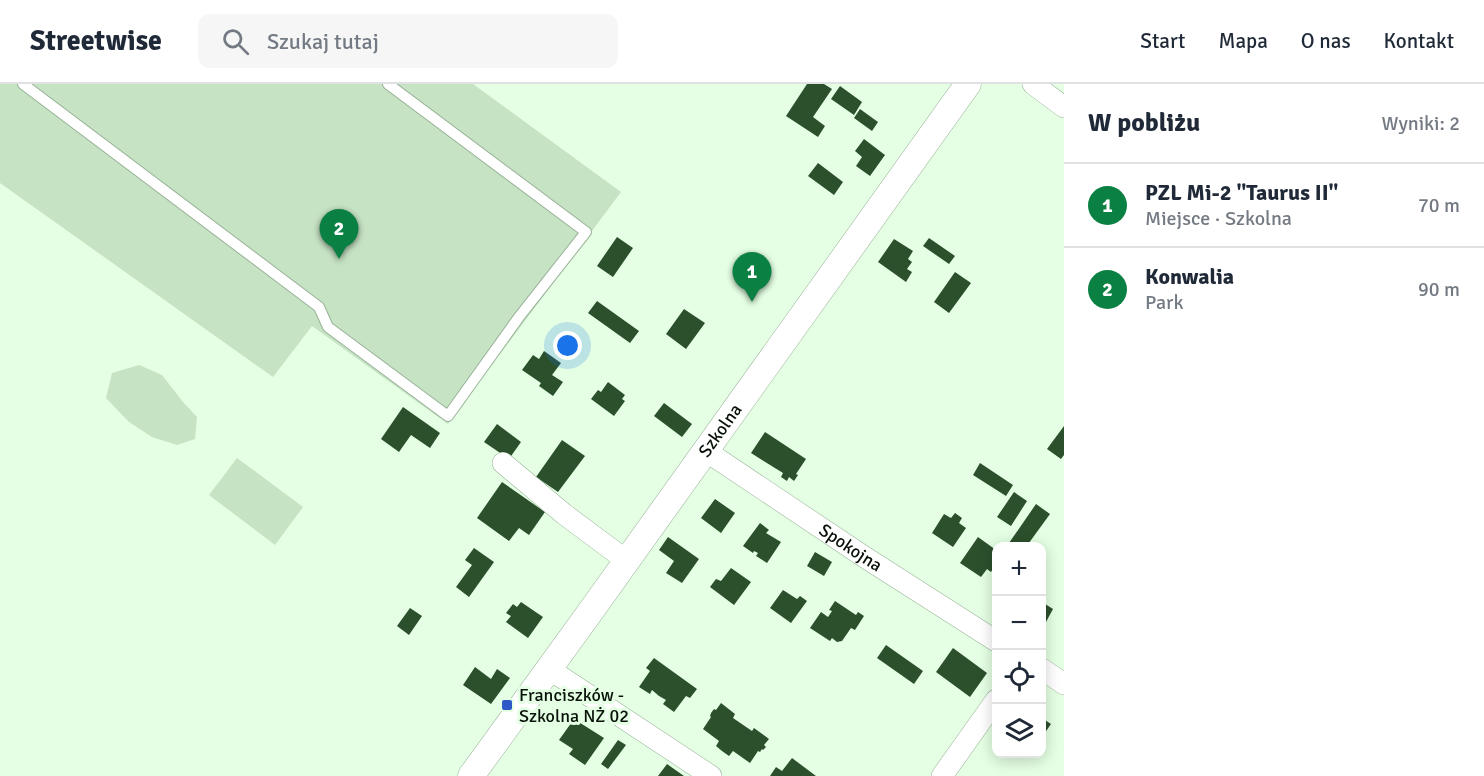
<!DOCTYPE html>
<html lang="pl">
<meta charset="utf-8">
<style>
body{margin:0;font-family:Signika,sans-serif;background:#f6f6f7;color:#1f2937}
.controls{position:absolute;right:18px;bottom:18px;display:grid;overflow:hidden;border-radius:12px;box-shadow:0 3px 15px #0003}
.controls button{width:54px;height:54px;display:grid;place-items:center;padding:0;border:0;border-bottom:2px solid #e0e1e3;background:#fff;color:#1f2937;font:30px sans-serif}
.you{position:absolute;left:568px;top:262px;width:21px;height:21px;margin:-15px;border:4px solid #fff;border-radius:50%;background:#1a73e8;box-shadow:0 0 0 9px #1a73e833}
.badge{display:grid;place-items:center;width:39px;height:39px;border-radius:50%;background:#0b8043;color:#fff;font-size:20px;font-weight:700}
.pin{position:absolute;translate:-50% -50px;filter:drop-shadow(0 2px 3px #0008)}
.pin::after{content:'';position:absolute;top:32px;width:21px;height:18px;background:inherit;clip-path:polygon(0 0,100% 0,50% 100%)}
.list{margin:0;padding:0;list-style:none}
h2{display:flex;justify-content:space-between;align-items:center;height:78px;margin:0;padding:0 24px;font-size:26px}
h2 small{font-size:20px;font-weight:400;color:#747a83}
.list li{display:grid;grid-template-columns:39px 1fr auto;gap:18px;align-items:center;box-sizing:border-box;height:84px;padding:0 24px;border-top:2px solid #e0e1e3}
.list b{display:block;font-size:22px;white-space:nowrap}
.list p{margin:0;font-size:20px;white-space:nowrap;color:#747a83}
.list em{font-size:20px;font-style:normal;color:#747a83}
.icon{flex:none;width:33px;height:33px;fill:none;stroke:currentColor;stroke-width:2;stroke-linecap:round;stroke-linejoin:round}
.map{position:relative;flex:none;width:1064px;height:692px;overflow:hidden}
header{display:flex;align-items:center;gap:36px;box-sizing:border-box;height:84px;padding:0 30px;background:#fff;border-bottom:2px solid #e0e1e3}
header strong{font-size:28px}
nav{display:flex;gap:33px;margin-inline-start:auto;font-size:21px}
.search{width:420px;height:54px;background:#f6f6f7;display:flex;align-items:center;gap:15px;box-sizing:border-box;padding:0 21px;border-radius:12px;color:#747a83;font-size:22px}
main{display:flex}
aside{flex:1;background:#fff}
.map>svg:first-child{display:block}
</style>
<header>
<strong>Streetwise</strong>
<div class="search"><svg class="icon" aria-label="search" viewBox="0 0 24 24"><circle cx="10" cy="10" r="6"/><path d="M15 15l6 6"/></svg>Szukaj tutaj</div>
<nav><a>Start</a><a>Mapa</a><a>O nas</a><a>Kontakt</a></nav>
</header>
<main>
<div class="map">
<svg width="1064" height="692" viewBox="0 0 1064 692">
<rect width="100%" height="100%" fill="#e4ffe3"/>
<!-- green -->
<path fill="#c6e3c4" d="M0,0H473L621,108L448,340L312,242L273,293L0,99Z
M139,281L162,291L183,318L197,333L195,355L177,361L152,353L129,338L106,314L112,289Z
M237,374L303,423L275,461L209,411Z"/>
<!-- building -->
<path fill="#2c502c" d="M807,0H824L832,5L813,33L825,42L818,53L786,32Z
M840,2L862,18L854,31L831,15Z
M860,25L878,38L872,47L854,34Z
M864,55L885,71L870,92L856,82L862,73L855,67Z
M818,79L843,98L834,111L808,92Z
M617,153L633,164L613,193L597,182Z
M929,154L955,172L949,180L923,162Z
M894,155L913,167L908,175L912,178L907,185L912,188L906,198L878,178Z
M955,188L971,199L949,229L934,218Z
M597,217L639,247L630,259L588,229Z
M684,225L705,239L686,265L666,250Z
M544,267L561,279L552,291L563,298L553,312L539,302L541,299L522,286L533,271L539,275Z
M608,298L625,311L622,315L625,317L614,332L591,315L598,306L601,308Z
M664,319L692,340L682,353L654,332Z
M403,323L440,349L430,364L411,351L399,368L381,355Z
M497,340L521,358L509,375L484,358Z
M1064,342V371L1061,375L1047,365Z
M765,348L806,375L796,390L798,391L794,397L789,393L787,397L781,393L783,389L751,369Z
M562,356L585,372L558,408L536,393Z
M980,379L1013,401L1006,412L973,391Z
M502,398L545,428L529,451L519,444L509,457L477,434Z
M1014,408L1027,417L1011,442L997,433Z
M715,415L735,429L721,449L701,434Z
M1036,420L1050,430L1026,463H1014L1009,459Z
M955,429L962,434L959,439L966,444L953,463L932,449L944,430L951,434Z
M760,439L769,446L766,449L781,458L767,479L756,472L758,469L754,467L753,469L743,462Z
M668,453L699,475L682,499L666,489L674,477L659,466Z
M978,453L996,466V471L992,477L996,480L991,488L987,485L981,493L960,479Z
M474,464L494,478L469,513L456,503L472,481L465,476Z
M815,468L832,478L824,492L807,482Z
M731,484L751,498L734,521L710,503L716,495L721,497Z
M783,506L797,515L800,512L807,517L791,539L770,524Z
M835,517L856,531L858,528L864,532L855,546L851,544L842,557L837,558L832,554L830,557L810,544L821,528L828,533L832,527L829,526Z
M521,518L543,533L528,554L506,538L511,532L506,529L513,520L517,523Z
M1042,518L1053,525L1046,538L1042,536Z
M410,524L422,532L409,551L397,542Z
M886,561L923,587L914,600L877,574Z
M953,564L987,589L970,613L936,588Z
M654,574L697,605L690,614L686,612L674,628L663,620L666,616L659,612L652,606L650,610L639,603L650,587L646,584Z
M475,583L491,595L497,585L510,594L491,620L463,601Z
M721,619L735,630L733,634L752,647L754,644L769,655L764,661L766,663L763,666L762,665L760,668L758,667L750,679L733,667L729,672L722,667L716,662L719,657L703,645L711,633L710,632L711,629L714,625L716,626Z
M1042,634L1051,640L1042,653Z
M574,635L604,654L585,681L569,670L573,665L559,656Z
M618,656L626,661L608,685L601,680Z
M792,674L816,692H770L776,683L782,687Z
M667,680L684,692H658Z"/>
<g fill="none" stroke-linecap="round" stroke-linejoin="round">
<!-- service casing -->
<g stroke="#99b298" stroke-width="12">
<path id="service" d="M23,0L319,223L328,243L448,332L519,233L586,148L388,0"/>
</g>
<!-- minor casing -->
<g stroke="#99b298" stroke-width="22">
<g id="minor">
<path d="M1033,0L1064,23"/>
<path id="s1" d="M706,367L863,472L996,557"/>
<path d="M503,379L564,430L627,477"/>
<path d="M549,585L711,692"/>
<path d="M1042,585L1064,600"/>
<path d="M942,692L996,616"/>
</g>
</g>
<!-- tertiary casing -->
<g stroke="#99b298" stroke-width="27">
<g id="tertiary">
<path id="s2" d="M471,692L588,531L968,0"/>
</g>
</g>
<!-- service -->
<use href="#service" stroke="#fff" stroke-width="10"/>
<!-- minor -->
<use href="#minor" stroke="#fff" stroke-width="21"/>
<!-- tertiary -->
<use href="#tertiary" stroke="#fff" stroke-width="26"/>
</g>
<!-- markers -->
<rect fill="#2e58c8" stroke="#e4ffe3" stroke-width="2" x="501" y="615" width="12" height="12" rx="3"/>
<g text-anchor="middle" stroke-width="6" stroke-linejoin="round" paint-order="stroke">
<!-- street labels -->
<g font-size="18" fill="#091209" stroke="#e4ffe3">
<text dy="6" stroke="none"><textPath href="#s2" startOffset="426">Szkolna</textPath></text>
<text dy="6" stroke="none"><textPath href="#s1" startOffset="174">Spokojna</textPath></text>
</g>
<!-- poi labels -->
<g font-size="18" fill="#091209" stroke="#e4ffe3" text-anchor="start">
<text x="519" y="617">Franciszków -<tspan x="519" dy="21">Szkolna NŻ 02</tspan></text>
</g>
</g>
</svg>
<div class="controls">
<button>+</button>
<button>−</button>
<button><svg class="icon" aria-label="locate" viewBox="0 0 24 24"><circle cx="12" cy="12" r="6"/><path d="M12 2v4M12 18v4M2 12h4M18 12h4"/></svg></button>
<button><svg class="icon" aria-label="layers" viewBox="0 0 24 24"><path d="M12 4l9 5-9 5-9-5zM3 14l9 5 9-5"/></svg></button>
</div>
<div class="you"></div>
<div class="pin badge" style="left:752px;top:218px">1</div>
<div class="pin badge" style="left:339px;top:175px">2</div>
</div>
<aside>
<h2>W pobliżu<small>Wyniki: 2</small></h2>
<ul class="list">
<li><span class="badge">1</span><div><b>PZL Mi-2 &quot;Taurus II&quot;</b><p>Miejsce · Szkolna</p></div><em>70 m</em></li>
<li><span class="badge">2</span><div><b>Konwalia</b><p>Park</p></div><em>90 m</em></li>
</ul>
</aside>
</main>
